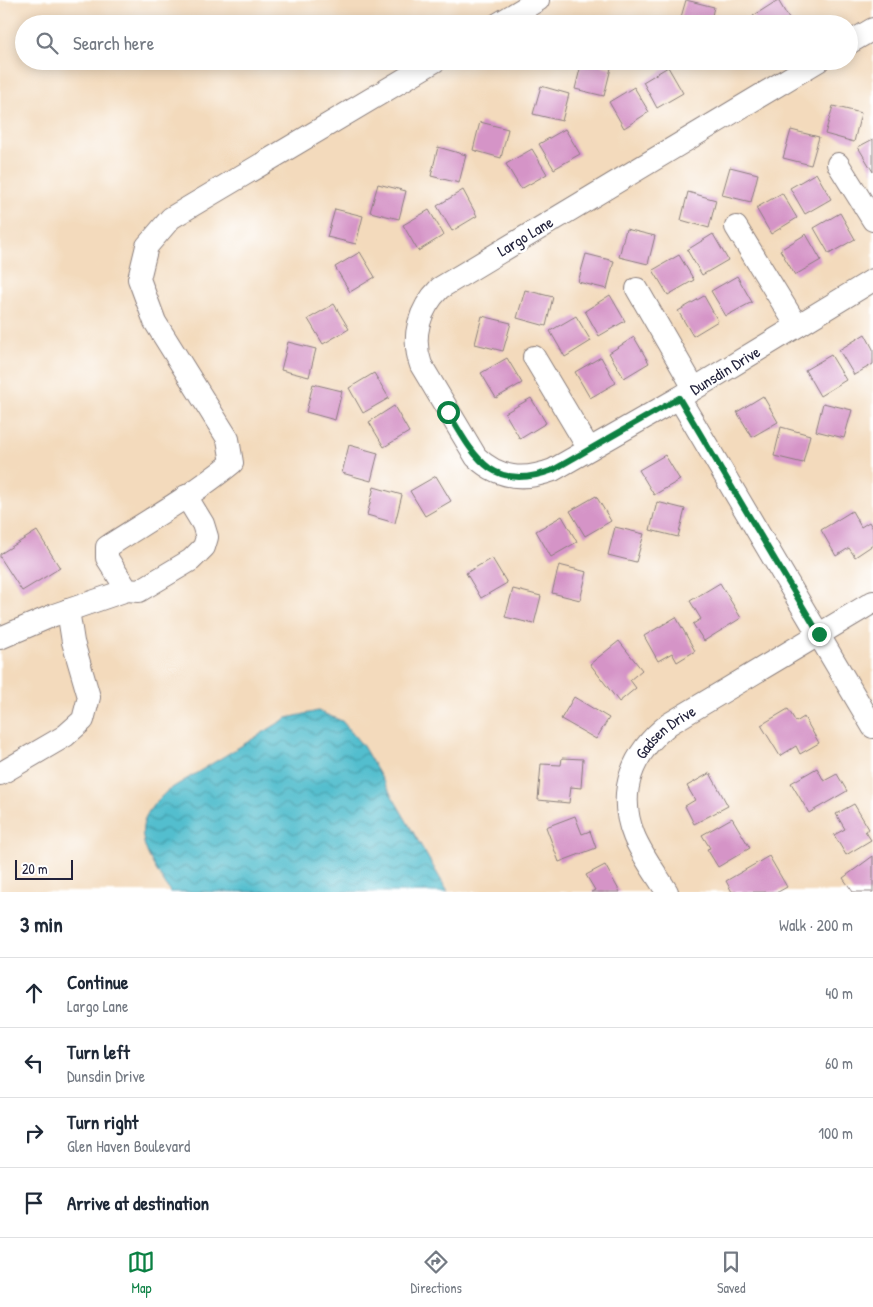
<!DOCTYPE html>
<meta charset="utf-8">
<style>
body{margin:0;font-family:"Patrick Hand",sans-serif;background:#f6f6f7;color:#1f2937}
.scale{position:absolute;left:15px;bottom:12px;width:58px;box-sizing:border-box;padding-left:5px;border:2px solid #22223b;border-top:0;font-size:14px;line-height:18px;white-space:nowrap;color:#22223b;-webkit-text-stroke:4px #fff;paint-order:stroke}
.stop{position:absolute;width:15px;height:15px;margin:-11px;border:4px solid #0b8043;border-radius:50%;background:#fff}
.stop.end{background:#0b8043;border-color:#fff;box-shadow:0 1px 5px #0008}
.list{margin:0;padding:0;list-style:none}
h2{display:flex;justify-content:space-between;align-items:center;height:65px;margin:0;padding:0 20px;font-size:21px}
h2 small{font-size:16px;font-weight:400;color:#747a83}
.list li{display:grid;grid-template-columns:32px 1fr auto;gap:15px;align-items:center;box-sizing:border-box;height:70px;padding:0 20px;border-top:1px solid #e0e1e3}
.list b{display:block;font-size:19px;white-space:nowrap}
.list p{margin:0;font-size:16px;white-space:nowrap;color:#747a83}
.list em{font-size:16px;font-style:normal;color:#747a83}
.icon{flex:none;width:28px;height:28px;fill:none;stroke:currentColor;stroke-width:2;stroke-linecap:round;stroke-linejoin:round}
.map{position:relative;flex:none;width:873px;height:892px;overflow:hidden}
.search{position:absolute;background:#fff;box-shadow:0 2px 12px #0003;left:15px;right:15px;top:15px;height:55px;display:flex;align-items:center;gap:12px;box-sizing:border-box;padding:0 18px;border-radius:28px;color:#747a83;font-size:19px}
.sheet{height:345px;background:#fff}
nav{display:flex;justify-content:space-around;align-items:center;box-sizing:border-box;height:70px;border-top:1px solid #e0e1e3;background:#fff;font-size:14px;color:#747a83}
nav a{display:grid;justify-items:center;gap:2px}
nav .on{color:#0b8043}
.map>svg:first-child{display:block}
</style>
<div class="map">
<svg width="873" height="892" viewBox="0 0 873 892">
<defs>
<pattern id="water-waves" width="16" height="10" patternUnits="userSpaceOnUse" patternTransform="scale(1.25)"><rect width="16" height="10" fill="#53bece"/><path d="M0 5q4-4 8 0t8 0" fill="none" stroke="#449aa8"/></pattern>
</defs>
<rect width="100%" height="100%" fill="#fff"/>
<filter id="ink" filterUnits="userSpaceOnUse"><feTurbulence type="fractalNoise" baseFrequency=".02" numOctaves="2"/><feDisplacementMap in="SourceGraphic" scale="10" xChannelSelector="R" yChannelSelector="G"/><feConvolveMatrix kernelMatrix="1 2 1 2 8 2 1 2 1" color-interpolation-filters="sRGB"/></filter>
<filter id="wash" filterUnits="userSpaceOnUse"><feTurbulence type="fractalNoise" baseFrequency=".0096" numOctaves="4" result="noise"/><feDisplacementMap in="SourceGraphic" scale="20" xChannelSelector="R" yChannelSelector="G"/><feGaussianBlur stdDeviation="1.12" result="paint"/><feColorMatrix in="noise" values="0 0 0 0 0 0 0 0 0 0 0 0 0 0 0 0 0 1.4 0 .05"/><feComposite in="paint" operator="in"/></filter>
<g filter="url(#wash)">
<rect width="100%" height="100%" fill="#f3dabc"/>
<!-- water -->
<path fill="url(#water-waves)" stroke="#3a7084" d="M318,711L342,721L363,746L448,892H170C158,871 135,844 145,819C149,808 158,800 167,791L287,718Z"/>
<g id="blocks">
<!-- building -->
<path fill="#d594c7" d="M686,0L714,7L710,24H679Z
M778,0L792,24H757L753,16Z
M582,61L611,68L604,96L575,89Z
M668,67L683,93L657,108L643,82Z
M541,86L569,94L562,121L533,114Z
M634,87L649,112L624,128L609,102Z
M833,106L861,113L854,142L825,134Z
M480,122L508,129L501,158L473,150Z
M565,129L580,154L554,169L539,144Z
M791,130L819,137L811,165L783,158Z
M873,139V172L858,147Z
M438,147L466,155L459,183L431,176Z
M532,149L547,174L521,189L506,164Z
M730,167L758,174L751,202L722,195Z
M816,173L831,199L805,214L790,188Z
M378,184L406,191L399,219L370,212Z
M463,190L477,216L452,231L437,206Z
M688,192L716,200L709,228L681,220Z
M782,193L797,218L771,234L756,208Z
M335,209L363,216L356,244L327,237Z
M429,210L444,235L418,251L403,225Z
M840,213L855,239L829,254L814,228Z
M626,229L655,236L648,264L619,257Z
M713,234L728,260L702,275L687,250Z
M806,234L821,260L795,275L780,250Z
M360,252L375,277L350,292L335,267Z
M586,254L614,261L607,289L578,282Z
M679,255L694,280L668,295L653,270Z
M737,276L752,302L726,316L711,291Z
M525,290L553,297L546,326L517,318Z
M610,295L625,321L599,336L585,311Z
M704,296L718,321L693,336L678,311Z
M334,304L349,329L323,344L308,319Z
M482,316L511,323L503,351L475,344Z
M576,316L591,341L565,357L550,331Z
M865,334L873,349V364L854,375L839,350Z
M634,337L649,363L624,378L609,353Z
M288,342L316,349L309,377L281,370Z
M831,355L846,380L820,396L805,370Z
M601,357L616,383L590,398L575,372Z
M507,358L522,383L496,398L481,373Z
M374,373L389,398L363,413L349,388Z
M313,384L342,391L335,420L306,412Z
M763,396L778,422L752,437L737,412Z
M531,398L546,423L520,439L505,413Z
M823,403L852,410L844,438L816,431Z
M394,406L409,432L384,447L369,422Z
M781,427L810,435L803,463L774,456Z
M349,445L378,453L371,481L342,473Z
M665,455L680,480L654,495L639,470Z
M436,476L451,501L425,516L410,491Z
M374,487L402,495L395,523L367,515Z
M596,496L611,521L585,536L570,511Z
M657,502L685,509L678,537L650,530Z
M852,511L861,527L869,522L873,529V545L855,557L849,548L836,556L821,530Z
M562,516L577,542L551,557L536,531Z
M615,527L644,534L636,562L608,555Z
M37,531L60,568L22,591L0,557V554Z
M492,558L507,583L481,598L466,573Z
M559,565L587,572L580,600L552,593Z
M720,583L741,618L704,641L693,624L701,619L690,601Z
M513,589L541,596L534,624L505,617Z
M676,617L695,651L677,662L672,653L658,661L644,636Z
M619,641L642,670L630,680L636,688L619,702L590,664Z
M574,697L609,718L596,739L561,719Z
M788,709L796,722L804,717L819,743L800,754L796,746L780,756L761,725Z
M562,758L583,759L581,788L571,787L569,803L538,800L541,764L561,765Z
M817,768L824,781L837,774L847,791L809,813L791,783Z
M710,773L728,806L694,824L685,806L695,800L687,786Z
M854,804L869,829L865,831L871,840L846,855L834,835L845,829L836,814Z
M575,816L582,834L590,831L596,848L559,862L546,827Z
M732,818L750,848L718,867L707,849L710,848L702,835Z
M769,856L787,887L778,892H732L726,881Z
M873,856V892H853L843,878Z
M605,865L620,892H591L595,890L586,875Z"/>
</g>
</g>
<g filter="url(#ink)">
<use href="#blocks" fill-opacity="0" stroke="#8a7e7c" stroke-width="1"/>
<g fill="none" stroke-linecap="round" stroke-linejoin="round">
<!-- minor casing -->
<g stroke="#8a7e7c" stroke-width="24">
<g id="minor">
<path d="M498,24L538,0"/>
<path d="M849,43L873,29"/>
<path id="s1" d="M818,61L440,288C419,309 411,337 421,365L476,457C499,479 524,481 553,470L679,398L873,280"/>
<path d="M838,164L873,220"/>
<path d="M736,227L797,326"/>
<path d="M637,289L694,388"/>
<path d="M534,357L589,449"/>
<path d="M679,398L873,727"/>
<path d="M186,496L203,524L207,537L204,547L191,560L139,591L127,590L107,558V547C149,520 193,495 232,463L228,439L155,322L139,279L147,246L171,218L435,61"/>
<path d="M0,638L54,615L127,590"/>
<path d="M0,774L65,736L83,720L89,697L73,642L68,610"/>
<path id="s2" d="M667,892C656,874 642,855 634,836C616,791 633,752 669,724L873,602"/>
</g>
</g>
<!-- minor -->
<use href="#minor" stroke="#fff" stroke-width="22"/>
</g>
</g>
<g fill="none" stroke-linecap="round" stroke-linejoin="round" filter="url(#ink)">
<!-- route -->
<path stroke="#0b8043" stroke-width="6" d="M448,412C475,458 492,493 553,470L679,398L819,634"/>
</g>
<g text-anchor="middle" stroke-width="5" stroke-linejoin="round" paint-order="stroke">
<!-- street labels -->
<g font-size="16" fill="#22223b" stroke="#fff">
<text transform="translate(525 236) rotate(-31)" y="6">Largo Lane</text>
<text dy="6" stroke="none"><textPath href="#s1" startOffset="914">Dunsdin Drive</textPath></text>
<text dy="6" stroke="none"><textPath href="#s2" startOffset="184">Gadsen Drive</textPath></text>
</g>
</g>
</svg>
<div class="scale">20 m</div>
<div class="stop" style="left:448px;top:412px"></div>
<div class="stop end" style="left:819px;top:634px"></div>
<div class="search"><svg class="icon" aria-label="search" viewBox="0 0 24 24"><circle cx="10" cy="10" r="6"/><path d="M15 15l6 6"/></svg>Search here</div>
</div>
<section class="sheet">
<h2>3 min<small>Walk · 200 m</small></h2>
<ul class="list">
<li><svg class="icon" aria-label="ahead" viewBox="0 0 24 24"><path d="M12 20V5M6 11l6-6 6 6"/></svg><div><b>Continue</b><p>Largo Lane</p></div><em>40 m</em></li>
<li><svg class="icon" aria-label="left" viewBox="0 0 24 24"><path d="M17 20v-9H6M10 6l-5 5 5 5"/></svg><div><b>Turn left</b><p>Dunsdin Drive</p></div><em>60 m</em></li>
<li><svg class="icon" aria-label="right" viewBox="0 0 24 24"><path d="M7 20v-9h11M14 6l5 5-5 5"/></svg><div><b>Turn right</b><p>Glen Haven Boulevard</p></div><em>100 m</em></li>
<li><svg class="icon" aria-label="arrive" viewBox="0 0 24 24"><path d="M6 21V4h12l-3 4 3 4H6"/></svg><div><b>Arrive at destination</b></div></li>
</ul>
</section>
<nav>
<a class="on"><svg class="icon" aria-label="map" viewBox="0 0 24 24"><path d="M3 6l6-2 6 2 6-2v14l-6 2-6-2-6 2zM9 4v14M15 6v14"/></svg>Map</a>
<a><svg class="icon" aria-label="directions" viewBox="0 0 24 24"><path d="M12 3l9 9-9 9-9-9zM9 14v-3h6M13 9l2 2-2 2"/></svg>Directions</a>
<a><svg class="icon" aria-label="saved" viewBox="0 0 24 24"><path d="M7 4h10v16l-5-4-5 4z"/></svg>Saved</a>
</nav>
